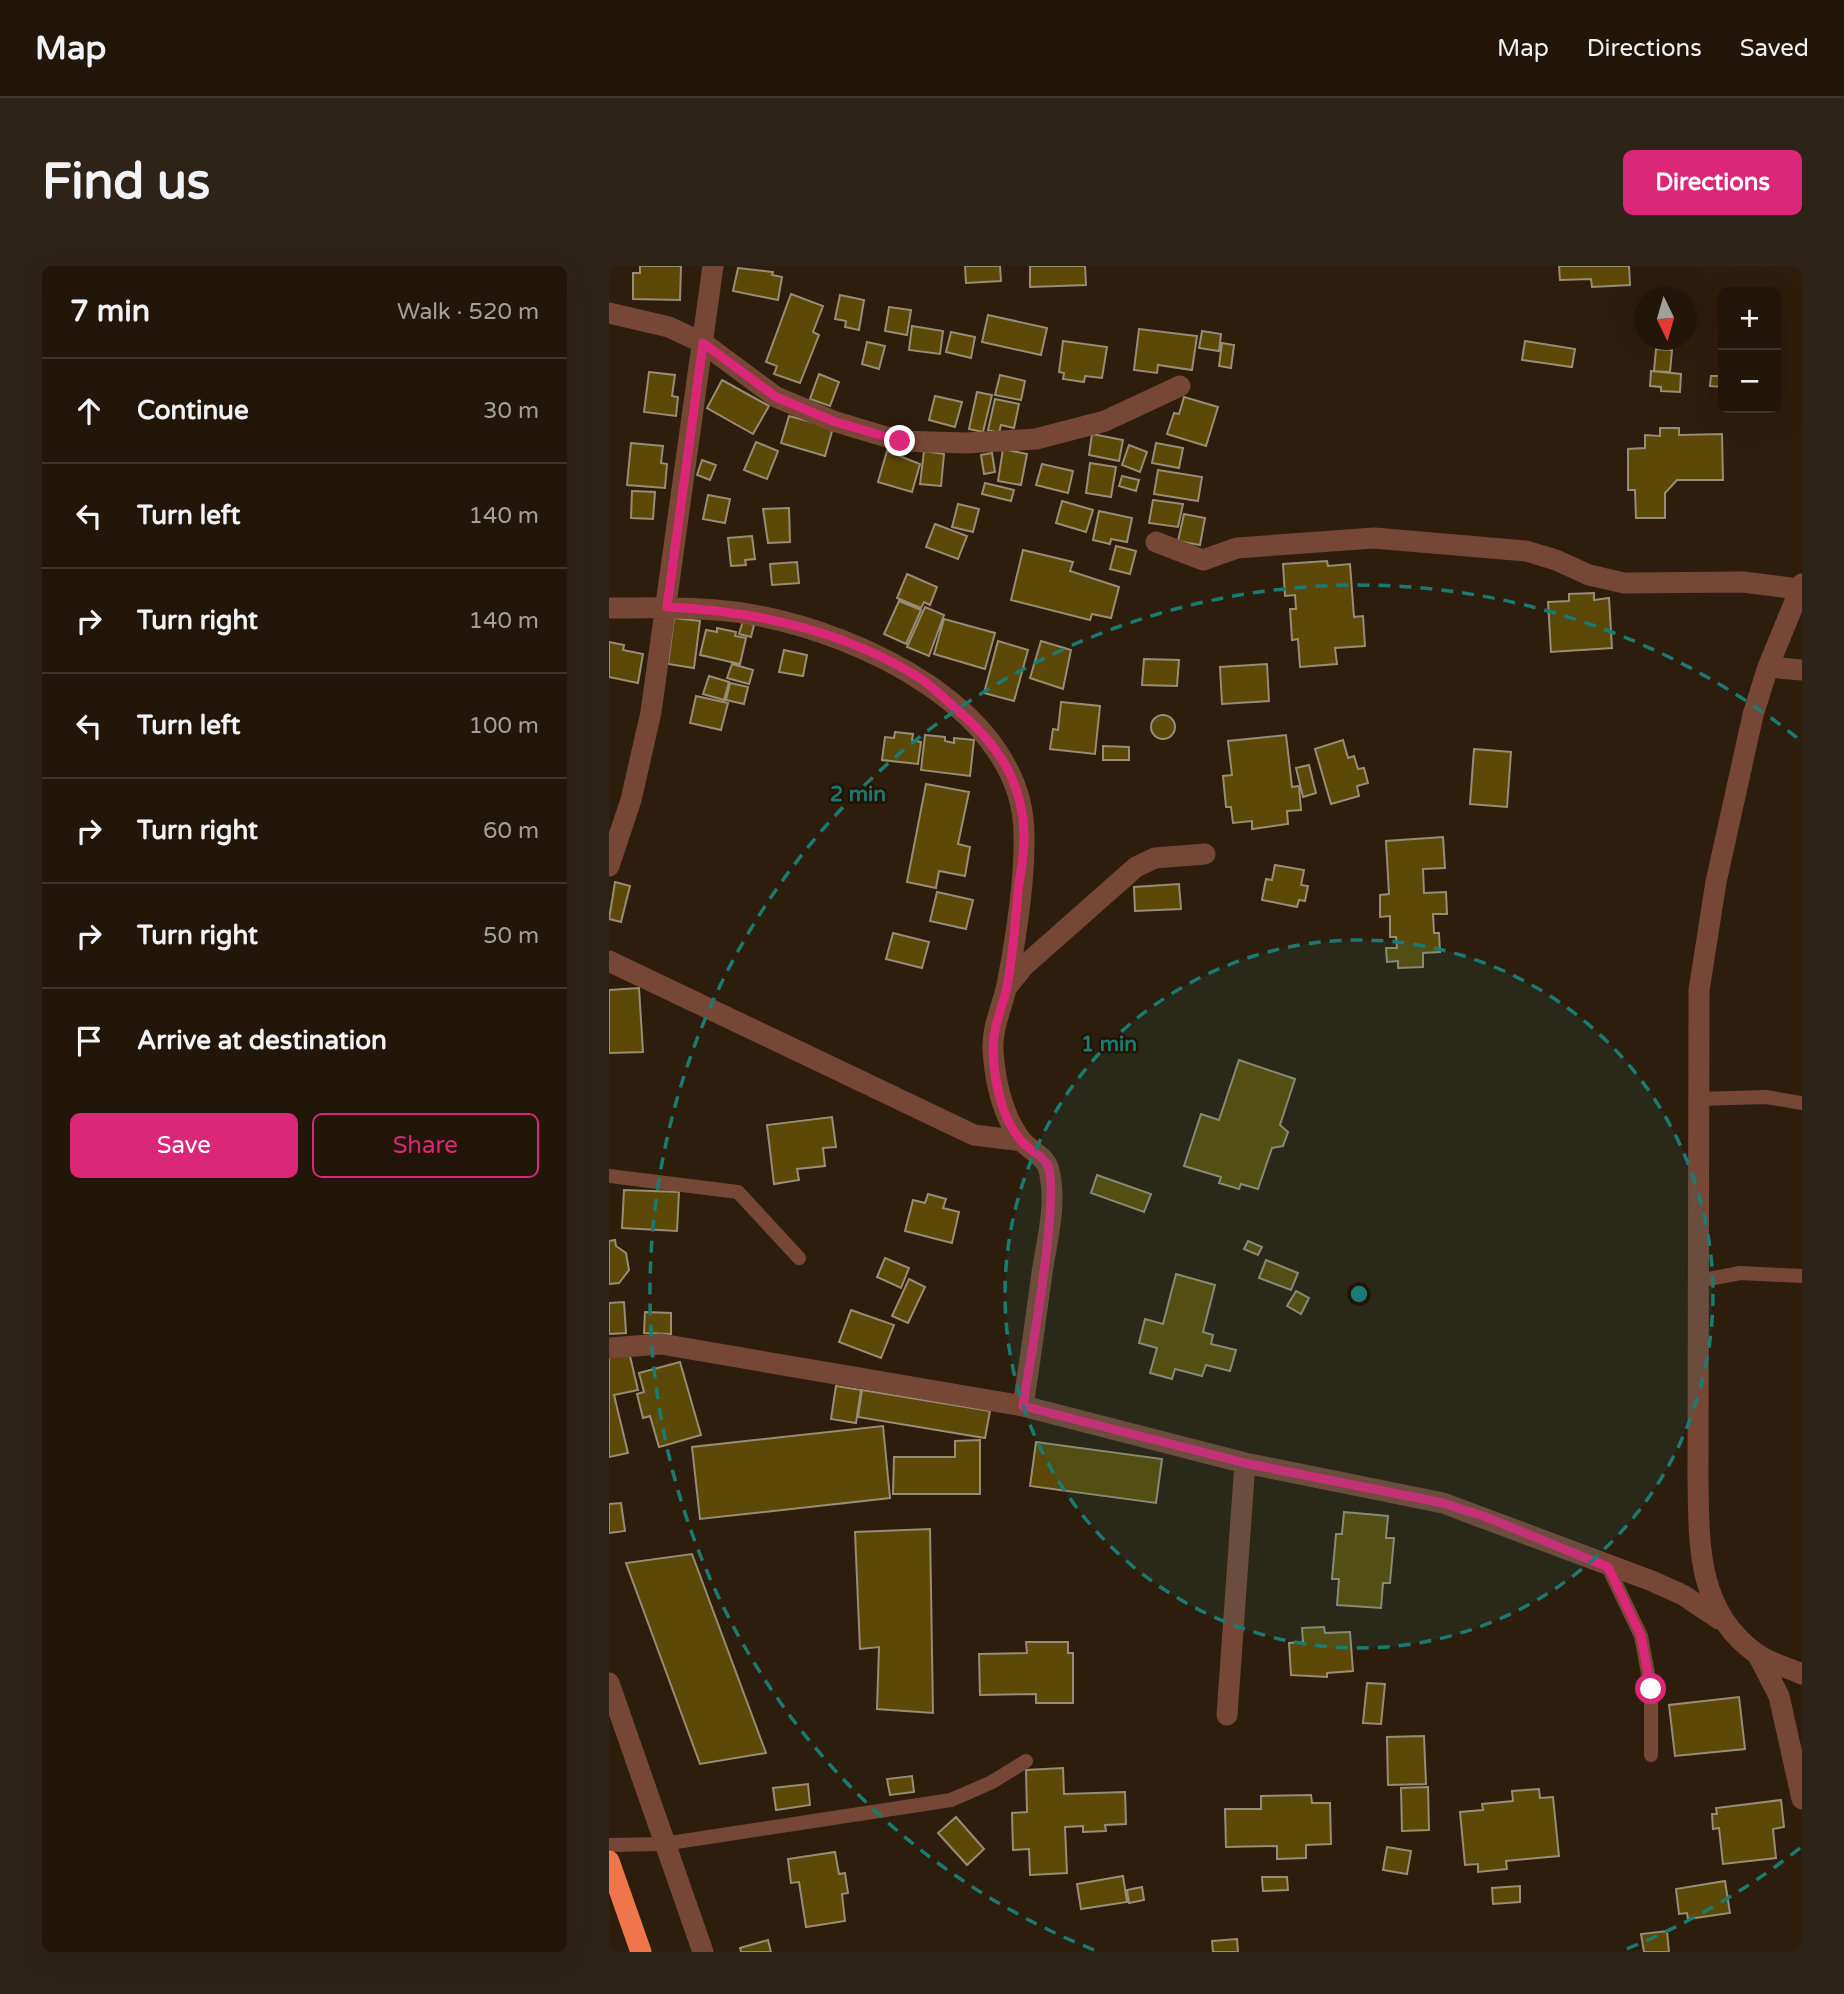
<!DOCTYPE html>
<meta charset="utf-8">
<style>
body{margin:0;font-family:"Varela Round",sans-serif;background:#2e2318;color:#f1f3f6}
.controls{position:absolute;right:21px;top:21px;display:grid;overflow:hidden;border-radius:10px;box-shadow:0 7px 28px #0002}
.controls button{width:63px;height:63px;display:grid;place-items:center;padding:0;border:0;border-bottom:2px solid #3f352b;background:#22160a;color:#f1f3f6;font:35px sans-serif}
.compass{position:absolute;left:1025px;top:21px;width:63px;height:63px;border-radius:50%;background:#22160a;box-shadow:0 7px 28px #0002;rotate:175deg}
.stop{position:absolute;width:21px;height:21px;margin:-16px;border:5px solid #db2777;border-radius:50%;background:#fff}
.stop.end{background:#db2777;border-color:#fff;box-shadow:0 2px 7px #0008}
.list{margin:0;padding:0;list-style:none}
h2{display:flex;justify-content:space-between;align-items:center;height:91px;margin:0;padding:0 28px;font-size:30px}
h2 small{font-size:23px;font-weight:400;color:#a29f9c}
.list li{display:grid;grid-template-columns:46px 1fr auto;gap:21px;align-items:center;box-sizing:border-box;height:105px;padding:0 28px;border-top:2px solid #3f352b}
.list b{display:block;font-size:26px;white-space:nowrap}
.list em{font-size:23px;font-style:normal;color:#a29f9c}
.actions{display:flex;gap:14px;padding:21px 28px}
.actions a{flex:1;padding:16px 0;border:2px solid #db2777;border-radius:10px;text-align:center;font-size:24px;color:#db2777}
.actions .main{background:#db2777;color:#fff}
.icon{flex:none;width:38px;height:38px;fill:none;stroke:currentColor;stroke-width:2;stroke-linecap:round;stroke-linejoin:round}
.map{position:relative;flex:none;width:1193px;height:1686px;overflow:hidden;border-radius:10px}
header{display:flex;align-items:center;gap:42px;box-sizing:border-box;height:98px;padding:0 35px;background:#22160a;border-bottom:2px solid #3f352b}
header strong{font-size:33px}
nav{display:flex;gap:38px;margin-inline-start:auto;font-size:24px}
.intro{display:flex;align-items:center;justify-content:space-between;box-sizing:border-box;height:168px;padding:0 42px}
h1{margin:0;font-size:49px}
.button{padding:18px 32px;border-radius:10px;background:#db2777;color:#fff;font-size:24px;font-weight:700}
main{display:flex;gap:42px;padding:0 42px}
aside{flex:1;background:#22160a;border-radius:10px;box-shadow:0 7px 28px #0002}
.map>svg:first-child{display:block}
</style>
<header>
<strong>Map</strong>
<nav><a>Map</a><a>Directions</a><a>Saved</a></nav>
</header>
<div class="intro"><h1>Find us</h1><a class="button">Directions</a></div>
<main>
<aside>
<h2>7 min<small>Walk · 520 m</small></h2>
<ul class="list">
<li><svg class="icon" aria-label="ahead" viewBox="0 0 24 24"><path d="M12 20V5M6 11l6-6 6 6"/></svg><div><b>Continue</b></div><em>30 m</em></li>
<li><svg class="icon" aria-label="left" viewBox="0 0 24 24"><path d="M17 20v-9H6M10 6l-5 5 5 5"/></svg><div><b>Turn left</b></div><em>140 m</em></li>
<li><svg class="icon" aria-label="right" viewBox="0 0 24 24"><path d="M7 20v-9h11M14 6l5 5-5 5"/></svg><div><b>Turn right</b></div><em>140 m</em></li>
<li><svg class="icon" aria-label="left" viewBox="0 0 24 24"><path d="M17 20v-9H6M10 6l-5 5 5 5"/></svg><div><b>Turn left</b></div><em>100 m</em></li>
<li><svg class="icon" aria-label="right" viewBox="0 0 24 24"><path d="M7 20v-9h11M14 6l5 5-5 5"/></svg><div><b>Turn right</b></div><em>60 m</em></li>
<li><svg class="icon" aria-label="right" viewBox="0 0 24 24"><path d="M7 20v-9h11M14 6l5 5-5 5"/></svg><div><b>Turn right</b></div><em>50 m</em></li>
<li><svg class="icon" aria-label="arrive" viewBox="0 0 24 24"><path d="M6 21V4h12l-3 4 3 4H6"/></svg><div><b>Arrive at destination</b></div></li>
</ul>
<div class="actions"><a class="main">Save</a><a>Share</a></div>
</aside>
<div class="map">
<svg width="1193" height="1686" viewBox="0 0 1193 1686">
<rect width="100%" height="100%" fill="#2d1d0d"/>
<!-- building -->
<path fill="#5c4807" stroke="#968d74" stroke-width="2" d="M31,0H72L71,34L24,33V7H31Z
M356,0H391L392,15L357,17Z
M421,0H476L477,19L421,21Z
M950,0H1020L1021,19L983,21L982,13L951,14Z
M129,2L164,6L163,9L173,11L169,34L124,25Z
M182,28L214,40L204,66L210,69L191,117L165,108L168,100L157,96Z
M231,29L255,34L250,64L236,61L237,55L226,53Z
M280,41L302,44L298,69L276,65Z
M379,49L438,62L432,89L373,76Z
M303,60L334,65L331,88L300,84Z
M530,63L588,70L583,104L549,99L548,107L525,104Z
M593,65L612,68L610,85L590,82Z
M342,66L366,71L362,92L337,86Z
M454,75L498,81L493,112L476,110L475,116L454,113L455,107L450,106Z
M916,75L966,83L963,101L913,94Z
M258,76L276,80L270,103L253,98Z
M613,77L625,79L622,102L610,100Z
M1047,83L1063,84L1061,106L1045,105Z
M1042,105L1072,108L1071,126L1052,125V121L1041,120Z
M40,106L66,109L63,130L69,131L67,150L35,146Z
M210,108L230,116L221,140L201,133Z
M391,109L416,115L412,134L386,129Z
M1102,110H1114V121L1101,120Z
M113,114L160,140L144,168L98,142Z
M368,126L383,129L374,166L360,163Z
M326,130L353,136L346,161L320,154Z
M575,131L609,141L597,180L558,168L565,147L570,148Z
M386,133L410,138L405,162L392,159L390,167L379,164Z
M180,150L224,162L216,190L172,177Z
M1051,162H1070V169L1113,168L1114,214H1068L1056,227V252H1027L1026,224H1019V183L1036,182V169L1051,170Z
M483,168L514,174L510,195L480,189Z
M147,176L169,185L158,213L135,204Z
M22,177L54,180L52,197L58,198L56,222L18,219Z
M547,177L574,182L570,202L543,197Z
M520,179L538,186L531,206L513,199Z
M394,183L418,188L412,219L389,215Z
M278,185L311,198L303,226L269,216Z
M315,185L335,188L332,220L311,218Z
M383,187L386,206L375,208L372,189Z
M93,194L107,199L101,214L88,209Z
M481,197L507,201L502,231L477,227Z
M433,198L464,205L459,227L427,219Z
M549,204L593,211L589,235L545,228Z
M513,210L530,214L527,225L510,220Z
M376,217L405,224L402,235L373,228Z
M23,225L46,226L44,253L22,252Z
M99,229L121,233L116,257L94,253Z
M544,234L574,238L569,261L540,257Z
M453,235L484,244L477,266L447,257Z
M349,238L370,243L364,266L343,261Z
M180,242L181,276L159,277L154,243Z
M490,245L523,252L518,276L502,273L501,278L484,274Z
M575,248L596,252L591,279L569,275Z
M326,258L358,270L349,293L317,281Z
M143,270L146,293L136,294L137,299L122,300L119,272Z
M507,280L527,285L521,308L501,303Z
M414,284L464,296L461,305L510,321L502,352L483,348L481,354L402,334Z
M718,295L719,300L741,298L745,351L754,350L756,380L726,382L728,398L691,401L689,373L683,374L681,343H687L686,329L676,330L674,298Z
M188,296L190,317L163,319L161,298Z
M298,308L328,321L321,339L315,336L312,342L288,332Z
M985,327V334L1000,332L1003,382L942,386L939,336L960,335V328Z
M290,335L312,344L297,378L275,368Z
M316,341L335,349L320,390L298,381Z
M65,352L91,355L85,402L59,398Z
M335,353L386,367L376,403L325,388Z
M134,355L145,359L142,371L130,368Z
M108,362L127,366L126,370L137,372L131,398L91,389L97,364L108,366Z
M389,375L419,384L405,435L375,427Z
M432,375L462,384L454,423L421,412Z
M0,376L15,379L14,384L34,388L29,417L0,411Z
M175,384L198,389L194,410L170,406Z
M535,393L570,394L568,420L533,419Z
M123,398L144,404L140,418L118,412Z
M658,398L660,435L613,438L611,401Z
M100,410L120,416L115,434L94,428Z
M121,417L139,421L135,438L117,434Z
M87,430L119,437L112,464L81,457Z
M452,436L491,440L486,488L441,483L444,463L449,464Z
M542 461a12 12 0 1 1 24 0a12 12 0 1 1-24 0Z
M286,466L304,468L303,474L312,476L309,498L273,494L276,471L285,472Z
M316,469L336,471V475L345,477V472L365,474L361,510L312,504Z
M677,469L683,521L690,520L692,544L678,545L679,558L643,563V555L624,557L622,541H617L614,510L623,509L619,475Z
M734,474L739,492L745,490L749,503L755,502L759,517L748,520L750,530L722,538L706,483Z
M494,480L520,481V494H494Z
M865,483L902,486L898,541L861,538Z
M700,499L707,527L694,531L687,502Z
M317,518L360,526L349,578L361,581L356,610L330,605L327,622L298,616Z
M834,571L836,602L814,603L815,627L837,626L838,648H824L825,667H830L831,686L814,687V701L789,702V695L778,696L777,682H788L787,671H781V650L771,651V629L780,628L777,575Z
M666,599L695,604L692,619L699,620L696,635L690,634L688,641L653,634L657,613L663,614Z
M6,616L21,620L12,656L0,653Z
M570,618L572,643L526,645L525,621Z
M328,626L364,634L357,663L321,655Z
M284,667L320,676L313,702L277,693Z
M30,722L34,786L0,787V724Z
M630,794L686,813L671,859L679,866L674,880L663,882L649,923L632,918L630,923L610,917L612,911L575,900L592,848L610,854Z
M223,851L227,881L214,882L216,900L188,903L190,914L165,918L158,859Z
M488,909L542,928L535,946L482,927Z
M15,924L70,926L68,965L13,962Z
M319,928L337,933L334,942L350,946L343,977L296,965L304,934L316,937Z
M6,974L7,980L17,987L20,1004L10,1017L0,1018V975Z
M639,975L653,981L649,989L635,983Z
M276,992L300,1002L292,1022L268,1011Z
M657,994L689,1007L682,1024L650,1012Z
M567,1008L606,1019L594,1066L604,1069L602,1078L627,1084L621,1105L597,1099L593,1110L566,1103L563,1113L541,1107L548,1082L530,1077L536,1053L554,1058Z
M300,1013L316,1021L299,1057L283,1050Z
M687,1025L700,1032L692,1048L678,1040Z
M15,1036L17,1067L0,1068V1037Z
M242,1044L285,1059L272,1092L230,1076Z
M36,1046L62,1047V1068L35,1067Z
M20,1086L29,1124L5,1129L19,1187L0,1191V1088Z
M71,1096L92,1169L50,1181L41,1150L34,1152L28,1128L35,1126L30,1107Z
M227,1120L252,1124L247,1157L222,1153Z
M253,1124L381,1145L376,1172L249,1151Z
M274,1160L281,1232L91,1253L83,1181Z
M371,1174V1228H284L285,1191H346V1175Z
M427,1176L553,1193L547,1237L421,1220Z
M12,1237L16,1265L0,1267V1238Z
M735,1246L779,1250L777,1272H785L781,1317H774L772,1342L728,1339L730,1313H723L727,1268H733Z
M321,1263L324,1447L268,1443L270,1381L251,1383L246,1266Z
M83,1288L157,1487L91,1498L17,1297Z
M715,1361L716,1367L741,1366L744,1405L718,1407V1411L682,1409L680,1377L694,1376L693,1362Z
M417,1376H459V1387H464V1437H427V1428L371,1429L370,1388L418,1387Z
M758,1417L776,1418L772,1458L754,1457Z
M1130,1431L1136,1483L1066,1490L1060,1439Z
M815,1470L817,1518L779,1519L778,1471Z
M454,1502L455,1528L516,1526L517,1558L496,1559L497,1565L474,1566V1560L456,1561L458,1607L421,1609L420,1583L404,1584L403,1547L418,1546L417,1504Z
M303,1510L305,1526L281,1529L278,1513Z
M199,1518L201,1539L167,1544L164,1522Z
M819,1521L820,1564L793,1565L792,1522Z
M930,1523L931,1532L944,1531L950,1590L897,1595L898,1603L869,1606V1598L856,1599L851,1546L874,1544L873,1538L904,1535L903,1525Z
M702,1529L703,1537H721L722,1578L697,1579V1592L668,1593V1580L617,1581L616,1543H652V1530Z
M1172,1534L1175,1561L1164,1563L1167,1592L1114,1598L1110,1562L1104,1563L1103,1548H1108L1107,1542Z
M347,1551L375,1583L358,1599L329,1567Z
M778,1581L802,1585L798,1608L774,1604Z
M226,1586L230,1608L236,1607L239,1627L233,1628L236,1655L197,1661L190,1616L182,1617L179,1593Z
M514,1610L518,1636L472,1643L468,1618Z
M653,1611H678L679,1624L654,1625Z
M1116,1615L1121,1647L1079,1653L1078,1647L1070,1648L1067,1623Z
M911,1620V1636L884,1638L883,1622Z
M533,1621L535,1634L520,1637L518,1624Z
M1058,1665L1060,1686H1035L1032,1668Z
M628,1673L629,1686H604L603,1675Z
M159,1674L162,1686H132L131,1682Z"/>
<g fill="none" stroke-linecap="round" stroke-linejoin="round">
<!-- lane -->
<path stroke="#774736" stroke-width="14" d="M1089,833L1157,831L1193,837
M0,910L129,926L190,992
M1089,1015L1131,1007L1193,1010
M999,1301L1032,1370L1042,1423V1489
M0,1579L54,1578L342,1534L383,1516L417,1495"/>
<!-- street -->
<path stroke="#774736" stroke-width="21" d="M0,47L60,61L94,77L167,131L224,155L291,175L357,177L427,173L496,155L571,120
M547,276L594,294L628,282L765,272L917,285L947,294L980,309L1015,317L1134,316L1189,323
M1193,318L1159,401L1144,449L1107,616L1090,724L1089,1210C1090,1277 1087,1345 1148,1388C1160,1397 1179,1402 1193,1408
M0,342C48,342 97,340 145,349C251,368 415,444 415,569C416,612 406,677 398,719C393,742 383,760 384,784C386,816 393,848 412,874C419,883 435,890 439,901C449,935 438,973 433,1007C427,1051 421,1095 414,1140
M1159,401L1193,404
M0,600L22,534L42,446L104,0
M0,695L365,869L413,875
M398,721L415,700L527,601L546,592L596,588
M0,1082L52,1078L414,1140L636,1197L834,1237L1043,1315L1074,1329L1110,1353
M1149,1389L1170,1430L1193,1533
M0,1417L94,1686
M618,1449L636,1197"/>
<!-- highway -->
<path stroke="#ef764a" stroke-width="21" d="M0,1595L32,1686"/>
</g>
<g fill="none" stroke-linecap="round" stroke-linejoin="round">
<!-- route -->
<path stroke="#db2777" stroke-width="9" d="M291,175L224,155L167,131L94,77L58,341C145,345 230,363 306,409C321,418 334,431 347,443C387,476 414,515 415,568C416,587 411,607 409,626C406,658 404,690 398,721C393,743 384,760 384,783C385,814 392,853 414,877C421,884 434,890 438,898C453,924 420,1100 414,1140L636,1197L834,1237L877,1251L999,1301L1032,1370L1042,1423"/>
</g>
<!-- distance rings -->
<circle cx="750" cy="1028" r="354" fill="#1a7b73" fill-opacity=".12"/>
<g fill="none" stroke="#1a7b73" stroke-width="3.5" stroke-dasharray="12 9">
<circle cx="750" cy="1028" r="354"/>
<path d="M1191 1582A708 708 0 0 1 1015 1684M485 1684A708 708 0 1 1 1191 474"/>
</g>
<circle cx="750" cy="1028" r="10" fill="#1a7b73" stroke="#231304" stroke-width="3.5"/>
<g font-size="21" text-anchor="middle" font-weight="bold" fill="#1a7b73" stroke="#231304" stroke-width="5" stroke-linejoin="round" paint-order="stroke">
<text x="249" y="535">2 min</text>
<text x="500" y="785">1 min</text>
</g>
</svg>
<div class="controls">
<button>+</button>
<button>−</button>
</div>
<svg class="compass" viewBox="-18 -18 36 36"><path d="M0-13l5 13h-10z" fill="#e53935"/><path d="M0 13l5-13h-10z" fill="#a29f9c"/></svg>
<div class="stop" style="left:1042px;top:1423px"></div>
<div class="stop end" style="left:291px;top:175px"></div>
</div>
</main>
